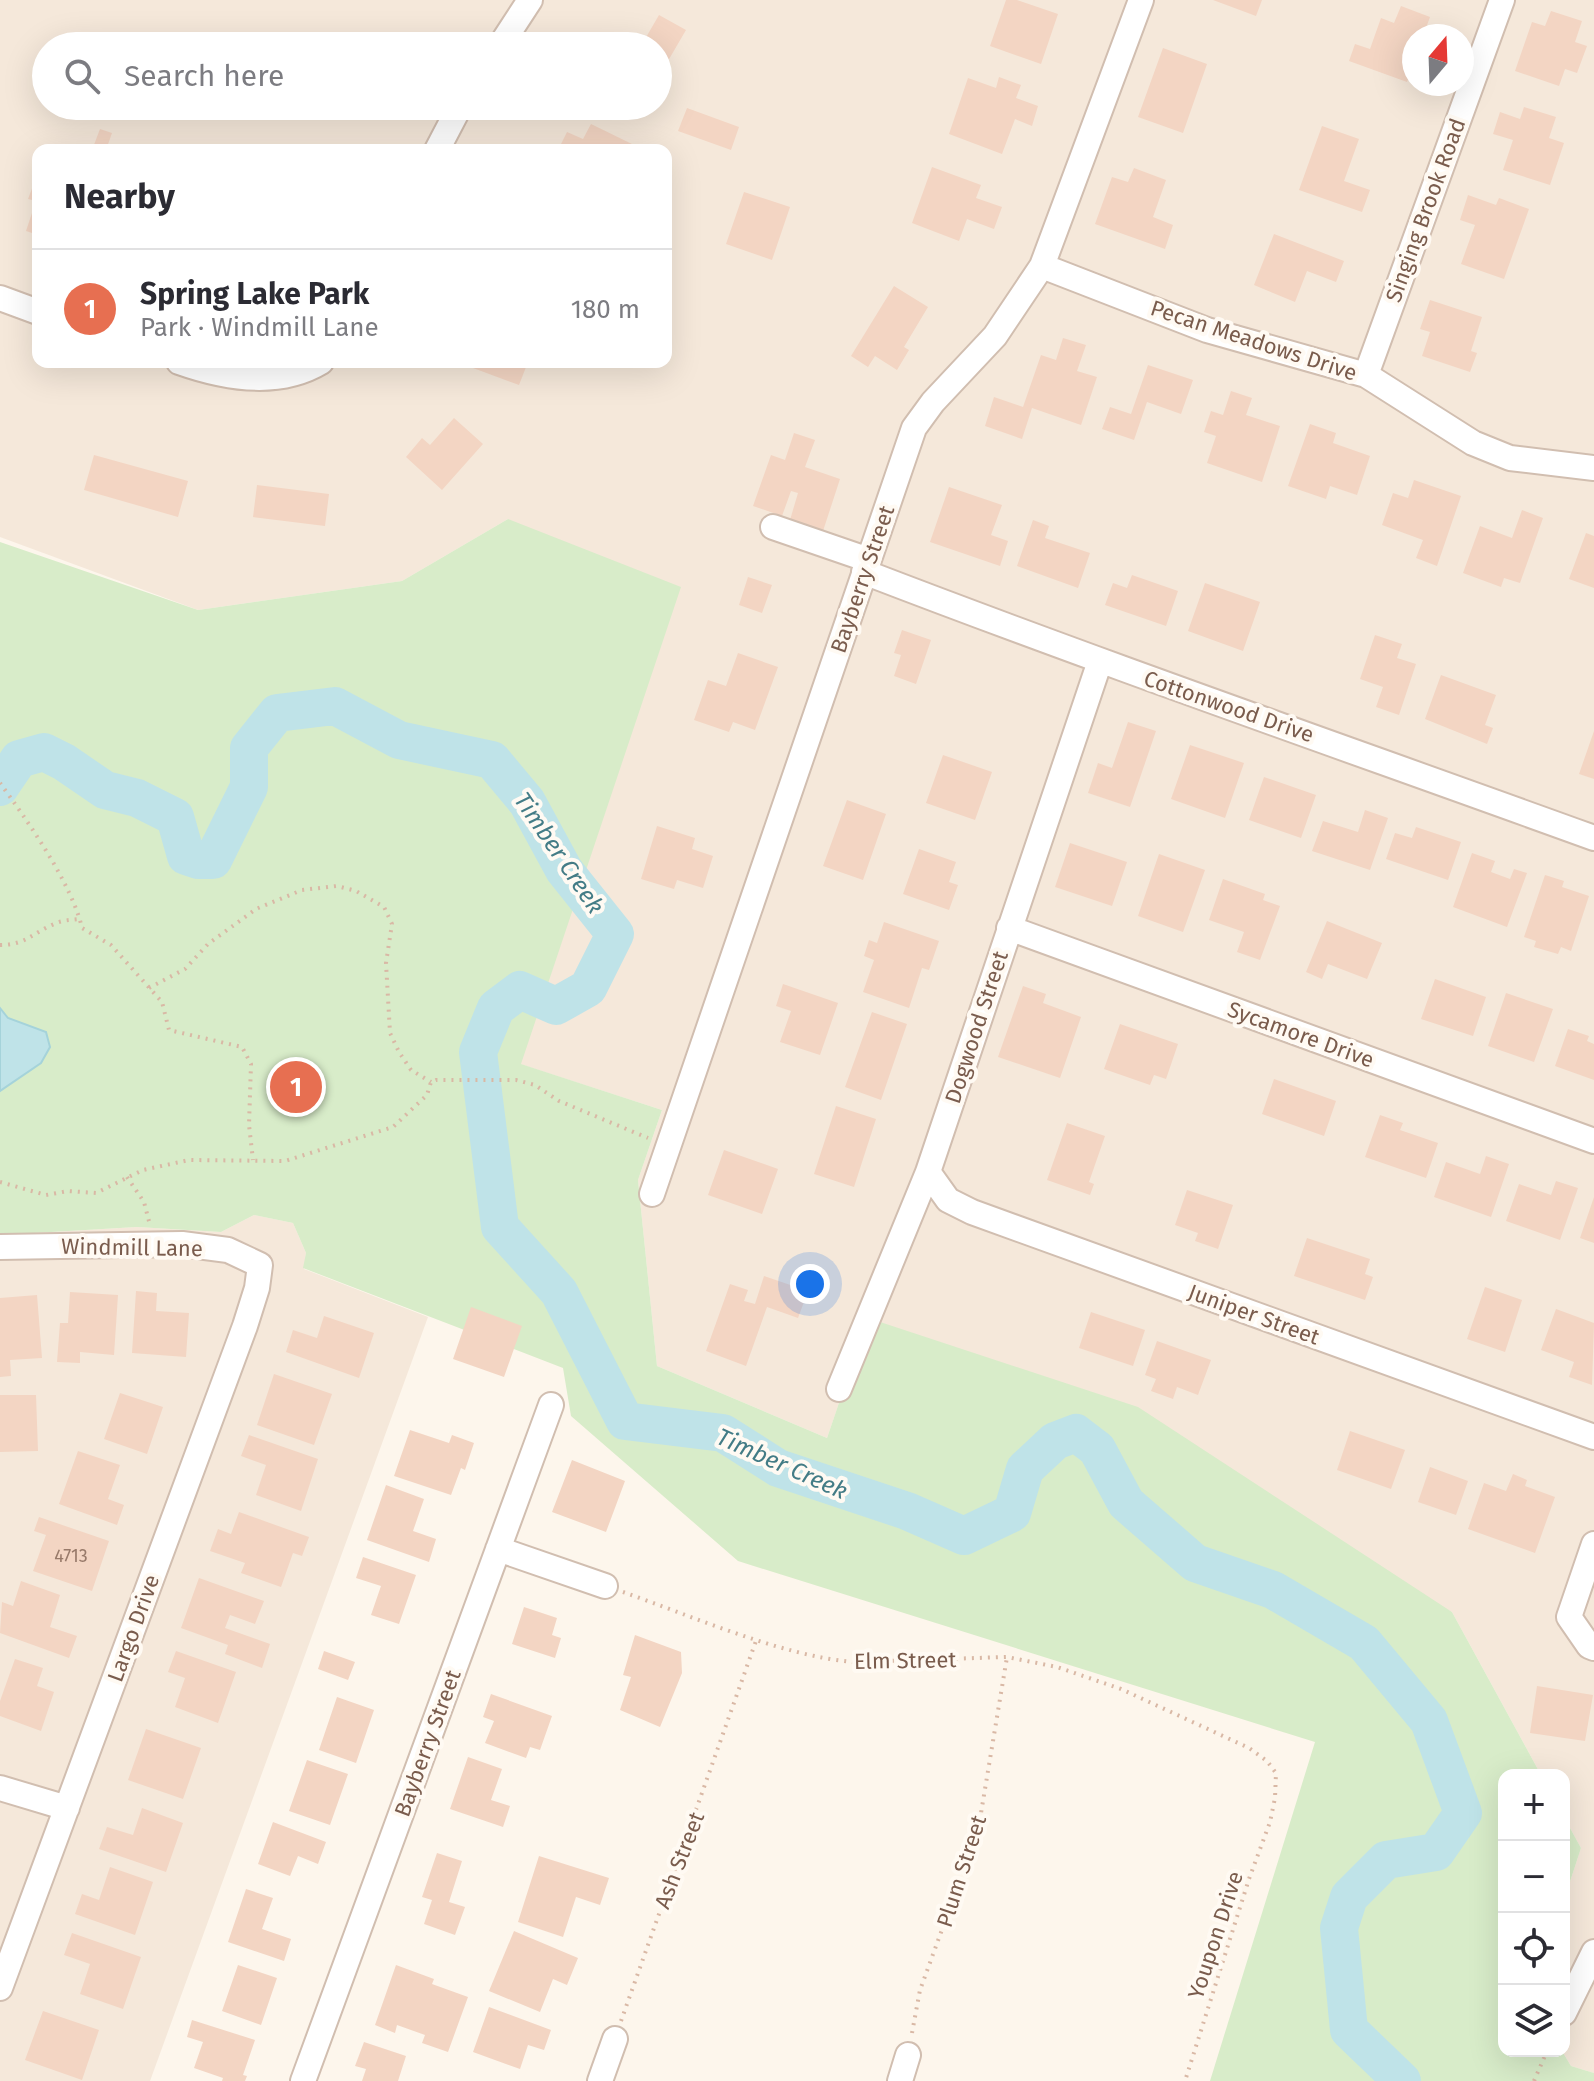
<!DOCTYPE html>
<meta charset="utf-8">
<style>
body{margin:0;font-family:"Fira Sans",sans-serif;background:#f2f2f3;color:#2b2b33}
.controls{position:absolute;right:24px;bottom:24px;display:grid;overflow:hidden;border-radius:16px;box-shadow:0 8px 32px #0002}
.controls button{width:72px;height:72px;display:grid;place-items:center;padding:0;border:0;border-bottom:2px solid #e1e1e2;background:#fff;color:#2b2b33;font:40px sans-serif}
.compass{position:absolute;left:1402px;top:24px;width:72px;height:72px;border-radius:50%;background:#fff;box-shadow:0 8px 32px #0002;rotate:19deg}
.you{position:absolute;left:810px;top:1284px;width:28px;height:28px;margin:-20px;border:6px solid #fff;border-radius:50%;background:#1a73e8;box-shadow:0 0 0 12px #1a73e833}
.badge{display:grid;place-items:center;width:52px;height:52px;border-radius:50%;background:#e76f51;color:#fff;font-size:26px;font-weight:700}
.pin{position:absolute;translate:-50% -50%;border:4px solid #fff;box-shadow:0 2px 8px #0006}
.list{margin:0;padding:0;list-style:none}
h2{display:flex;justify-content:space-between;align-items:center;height:104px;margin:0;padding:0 32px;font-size:34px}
h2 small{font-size:26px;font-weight:400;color:#7c7c81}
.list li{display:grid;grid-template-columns:52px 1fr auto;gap:24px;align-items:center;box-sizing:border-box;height:120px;padding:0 32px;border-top:2px solid #e1e1e2}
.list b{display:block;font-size:30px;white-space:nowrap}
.list p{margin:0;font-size:26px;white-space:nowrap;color:#7c7c81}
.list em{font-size:26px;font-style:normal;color:#7c7c81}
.icon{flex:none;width:44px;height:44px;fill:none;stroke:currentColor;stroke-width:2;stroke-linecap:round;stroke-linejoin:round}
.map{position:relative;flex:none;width:1594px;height:2081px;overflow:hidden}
.search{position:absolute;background:#fff;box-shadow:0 8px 32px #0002;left:32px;top:32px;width:640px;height:88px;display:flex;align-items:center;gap:20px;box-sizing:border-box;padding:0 28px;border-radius:44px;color:#7c7c81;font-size:30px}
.panel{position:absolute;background:#fff;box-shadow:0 8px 32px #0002;left:32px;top:144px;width:640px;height:224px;border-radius:16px}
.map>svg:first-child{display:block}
</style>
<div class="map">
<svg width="1594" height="2081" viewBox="0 0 1594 2081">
<rect width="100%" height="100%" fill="#fdf6ec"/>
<!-- residential -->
<path fill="#f5e8da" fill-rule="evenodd" d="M0,0H1594V2073L1571,2066L1562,2051L1564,1900L1581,1848L1564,1817V1775H1541L1452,1612L868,1319L827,1438L657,1366L638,1180L662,1110L520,1064L563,932L508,519L402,581L198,610L0,537ZM1414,36H1462V84H1414ZM46,46H658V106H46ZM38,150H666V362H38Z
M254,1215L293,1223L306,1253L304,1269L428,1317L150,2081H0V1235L137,1227L221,1232Z"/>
<!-- green -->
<path fill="#d8ecc9" d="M508,519L681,587L521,1064L662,1110L638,1180L657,1366L827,1438L868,1318L1138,1407L1452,1612L1541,1775H1504V2051H1562L1571,2066L1594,2073V2081H1210L1315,1742L738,1561L571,1416L563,1368L303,1268L306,1253L293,1223L254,1215L221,1232L137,1227L0,1235V542L198,610L402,581Z
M1564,1817L1581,1848L1564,1900Z"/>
<!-- water -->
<path fill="#bfe3e8" stroke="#a5d3da" stroke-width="2" d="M0,1008L8,1018L46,1032L50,1047L41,1063L0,1091Z"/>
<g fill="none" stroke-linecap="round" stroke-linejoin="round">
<!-- river -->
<path stroke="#bfe3e8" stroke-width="38" d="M0,787L19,759L44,752L64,762L105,790L137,798L175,817L186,856L198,860H213L249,787V748L277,713L335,706L399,740L492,760L527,802L564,870L615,934L588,988L556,1006L520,990L496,1008L478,1052L500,1227L559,1292L625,1421L723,1433L778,1468L907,1511L964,1536L1012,1513L1025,1469L1055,1441L1076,1433L1097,1449L1126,1503L1195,1563L1273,1590L1364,1643L1429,1721L1463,1813L1436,1852L1386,1860L1349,1897L1339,1928L1349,2030L1402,2081"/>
</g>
<!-- building -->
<path fill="#f3d5c3" d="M1006,0H1017L1058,14L1041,64L990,46Z
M1213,0H1262L1256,16Z
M1401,6L1430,17L1423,36H1414V62L1407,82L1349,61L1355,44L1370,49L1381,18L1394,23Z
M1551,11L1582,21L1575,42L1587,46L1577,73L1565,69L1559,86L1515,71L1532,22L1545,26Z
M659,15L686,30L658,78V46H641Z
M301,33L316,46H289Z
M1163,48L1207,64L1183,133L1138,117Z
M999,77L1021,85L1016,98L1038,106L1032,126L1015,119L1002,154L949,134L968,78L996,88Z
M191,106H246V107L210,119L206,107L193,111Z
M1524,107L1556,117L1549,138L1564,143L1550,185L1503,170L1513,140L1493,134L1500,112L1520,119Z
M687,108L739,127L731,150L678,131Z
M591,124L634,145L632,150H558L567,132L583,139Z
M1322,126L1359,139L1344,181L1370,190L1362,212L1299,190Z
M100,129L112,133L106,150H92Z
M932,167L981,185L976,198L1002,207L994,229L967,219L959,241L912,223Z
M1134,168L1166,180L1153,217L1173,225L1165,249L1095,224L1112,177L1128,182Z
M38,173V235L26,231L36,201L28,199Z
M744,192L790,207L772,260L726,244Z
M1468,195L1496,205L1499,198L1529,209L1504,279L1461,264L1475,225L1460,220Z
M1274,234L1344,261L1336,282L1307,271L1295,302L1254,285Z
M894,286L928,307L904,347L909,350L897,370L875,356L868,367L851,356Z
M1430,300L1482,317L1471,351L1477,353L1470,372L1422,356L1430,332L1420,329Z
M1063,338L1086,345L1077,371L1097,377L1081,425L1032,408L1022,439L985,426L994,397L1023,407L1041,355L1056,360Z
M475,362H528L519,385L473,368Z
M1148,365L1193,380L1181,414L1147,402L1134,440L1102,429L1110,407L1131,414Z
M1231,391L1252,398L1246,415L1280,426L1262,482L1207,463L1216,436L1204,432L1211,411L1223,415Z
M454,418L483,444L442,490L406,457L422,438L430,445Z
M1310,424L1336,433L1333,443L1370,456L1357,495L1330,486L1326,499L1288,486Z
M794,433L815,440L805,467L840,479L823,531L790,520L798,493L791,491L782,516L753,506L771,455L785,460Z
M94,455L188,481L178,517L84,490Z
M1414,480L1461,496L1437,566L1416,558L1423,540L1382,525L1393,493L1408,498Z
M257,485L329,494L325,526L253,517Z
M949,487L1002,505L991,535L1008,541L1000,566L930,542Z
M1522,510L1543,518L1520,583L1504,578L1501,587L1463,573L1480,526L1512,538Z
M1033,520L1049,526L1045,538L1090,553L1078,588L1017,566Z
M1586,533L1594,536V588L1569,579Z
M1132,575L1178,591L1166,626L1105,605L1113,583L1127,588Z
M748,577L772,585L762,613L739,605Z
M1205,583L1260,602L1243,651L1188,631Z
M902,630L931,640L916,684L894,676L901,655L894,653Z
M1375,635L1402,644L1397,658L1416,664L1399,715L1376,707L1383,687L1360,679Z
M738,653L778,667L755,730L733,722L729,732L694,720L708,680L726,686Z
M1441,675L1496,695L1485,725L1493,728L1487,744L1425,719Z
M1128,722L1156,731L1130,807L1088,793L1098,763L1112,768Z
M1594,731V779L1579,774Z
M1190,745L1244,763L1225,818L1171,799Z
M943,755L992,772L975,820L926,803Z
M1264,777L1316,795L1301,838L1249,820Z
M847,800L886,814L863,880L823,866Z
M1365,810L1388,818L1370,870L1312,851L1323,821L1358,832Z
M657,826L695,838L692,849L713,856L703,888L677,880L674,889L641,879Z
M1416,827L1461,842L1448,880L1386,859L1395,833L1412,838Z
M1070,843L1127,862L1112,906L1055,887Z
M919,849L956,862L949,882L958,885L949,910L903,894Z
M1472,853L1495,861L1491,872L1510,879L1514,869L1527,873L1507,927L1453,907Z
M1159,854L1205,870L1183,932L1138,916Z
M1545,875L1564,881L1562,887L1589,896L1571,951L1561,947L1558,954L1534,947L1536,941L1524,937Z
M1223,879L1265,894L1263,900L1280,906L1260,960L1237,952L1244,932L1209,920Z
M1327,921L1382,943L1367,979L1328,964L1322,979L1306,972Z
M884,922L939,941L929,970L922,968L909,1008L863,992L874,960L864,956L869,940L877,943Z
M1435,979L1486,997L1473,1036L1421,1019Z
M783,984L838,1003L820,1055L780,1042L791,1011L776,1006Z
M1023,986L1046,994L1043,1003L1081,1017L1060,1078L998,1057Z
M1506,993L1553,1009L1534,1062L1488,1046Z
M872,1012L907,1024L881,1100L845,1087Z
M1120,1024L1178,1044L1166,1079L1154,1075L1150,1085L1104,1069Z
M1568,1029L1589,1036L1587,1041L1594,1044V1080L1555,1066Z
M1274,1079L1336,1101L1324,1136L1262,1114Z
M836,1106L876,1119L854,1187L814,1174Z
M1380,1115L1403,1123L1400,1130L1438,1143L1426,1178L1365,1157Z
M1067,1123L1105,1136L1089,1182L1094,1184L1090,1195L1047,1180Z
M724,1150L778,1169L762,1214L708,1195Z
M1486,1156L1509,1164L1491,1217L1434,1197L1446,1162L1480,1174Z
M1556,1181L1578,1188L1560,1240L1506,1221L1519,1184L1551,1195Z
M1187,1190L1233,1205L1218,1249L1195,1241L1198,1233L1175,1225Z
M1594,1197V1243L1580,1238Z
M1307,1238L1370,1259L1365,1274L1373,1277L1365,1300L1294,1276Z
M764,1276L808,1291L798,1318L767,1307L746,1366L706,1351L730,1284L748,1290L744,1301L755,1304Z
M1485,1287L1522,1300L1505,1352L1467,1339Z
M136,1291L157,1293L156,1311L189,1313L186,1357L132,1353Z
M70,1292L118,1295L114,1355L80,1352V1363L57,1362L60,1323H68Z
M37,1295L42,1358L10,1360L11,1376L0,1377V1298Z
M471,1307L522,1326L504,1377L453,1359Z
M1556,1309L1594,1323L1592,1385L1569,1377L1574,1362L1541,1350Z
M1091,1312L1145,1330L1133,1366L1079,1348Z
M324,1316L374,1333L359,1378L286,1352L293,1330L317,1338Z
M1157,1341L1211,1360L1198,1395L1177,1387L1173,1399L1151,1391L1156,1379L1145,1375Z
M274,1374L332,1394L314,1445L257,1425Z
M120,1393L163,1407L147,1454L104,1439Z
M0,1395H36L38,1451L0,1452Z
M410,1430L449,1443L452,1435L474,1443L465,1470L461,1468L451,1495L394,1476Z
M1350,1431L1405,1450L1391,1489L1337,1470Z
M249,1435L318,1459L301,1511L256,1495L266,1465L241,1456Z
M78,1451L120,1465L108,1499L124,1505L117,1525L59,1504Z
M572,1460L625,1481L606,1532L552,1512Z
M1430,1467L1468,1481L1456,1515L1418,1502Z
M1513,1474L1527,1480L1525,1486L1555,1497L1535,1553L1468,1529L1484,1483L1506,1491Z
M386,1485L424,1499L413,1531L436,1539L429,1562L367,1540Z
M239,1512L309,1537L302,1556L293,1553L281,1587L241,1573L245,1563L210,1551L218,1529L231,1534Z
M39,1517L109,1541L92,1591L33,1571L46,1535L34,1531Z
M363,1557L416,1575L399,1624L371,1615L381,1586L356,1578Z
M199,1578L264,1601L255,1624L230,1615L225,1628L270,1644L262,1668L225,1654L228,1645L181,1628Z
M21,1581L60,1595L50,1627L77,1636L69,1658L0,1633L2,1602L13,1606Z
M524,1607L557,1618L552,1635L561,1638L555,1658L512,1644Z
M635,1635L681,1652L682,1673L660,1727L620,1710L631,1677L623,1675Z
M176,1651L236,1672L218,1723L175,1707L185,1678L168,1672Z
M324,1651L355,1662L348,1680L318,1669Z
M15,1659L43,1668L37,1686L54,1692L41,1731L0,1716V1701Z
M1537,1686L1593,1695L1585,1741L1530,1733Z
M491,1694L552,1716L540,1750L530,1747L526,1758L485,1743L494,1721L483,1717Z
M337,1697L374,1710L356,1763L319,1750Z
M146,1729L201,1748L183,1799L128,1780Z
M468,1757L502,1769L491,1800L510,1806L503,1827L450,1809Z
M307,1760L348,1774L330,1825L289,1811Z
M142,1808L183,1823L166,1872L99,1849L107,1827L133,1835Z
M273,1822L326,1842L318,1864L298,1856L290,1876L258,1864Z
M437,1853L462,1861L449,1902L465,1907L455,1935L424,1924L432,1900L422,1897Z
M539,1856L609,1878L600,1905L576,1897L563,1937L518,1922Z
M110,1867L153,1882L135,1935L75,1914L82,1894L99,1900Z
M246,1889L273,1898L262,1929L291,1939L284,1961L228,1942Z
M514,1931L578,1958L567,1985L553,1979L540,2012L489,1991Z
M72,1933L141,1957L123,2009L80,1994L90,1964L64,1955Z
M238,1965L277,1978L261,2025L222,2011Z
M396,1965L434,1979L432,1984L468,1997L448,2052L422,2043L425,2035L397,2025L395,2033L375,2025Z
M489,2007L551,2030L544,2050L528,2045L520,2069L473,2052Z
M43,2011L99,2030L82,2080L25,2060Z
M192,2020L255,2040L243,2075L247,2076L245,2081H222L223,2078L194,2068L203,2042L187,2037Z
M364,2042L406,2056L398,2081H362L366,2069L355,2066Z"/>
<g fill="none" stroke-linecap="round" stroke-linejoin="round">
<!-- minor casing -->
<g stroke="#d1beb0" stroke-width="28">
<path id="minor" d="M500,46L530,0
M437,150L460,106
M1042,266L1207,330L1366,375L1473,443L1510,458L1594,468
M0,298L38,312
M179,362C224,378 278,388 321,362
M1366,375L1502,0
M773,527L869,560
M864,572C1106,665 1351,750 1594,838
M1009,928L1594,1141
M928,1172L948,1200L972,1212L1594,1437
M652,1194L914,428L933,402L995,336L1042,266L1141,0
M0,1247L182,1244L228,1250L260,1265L257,1288L245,1326L0,1988
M839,1389L928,1172L1100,661
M1594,1544L1569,1617L1589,1646L1594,1648
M498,1549L605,1586
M0,1788L67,1808
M1564,2013L1594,1952
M303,2081L551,1405
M600,2081L615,2039
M900,2081L908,2055"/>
</g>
<!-- path -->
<path stroke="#d9b8a5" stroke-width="4" stroke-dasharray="2 6" stroke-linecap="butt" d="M0,783C27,820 72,884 82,928L111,945L162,1002L169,1030L242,1047L251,1064L249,1125L253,1160
M0,945C26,945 34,932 54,924C62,920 71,920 80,919
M149,988L185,969L208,944L256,909L302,890L337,886L356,891L384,907L392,924L386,963L390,1033L399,1052L411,1070L431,1082
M127,1177L144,1202L150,1225
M0,1182L46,1195L68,1191L96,1193L143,1170L189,1160L285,1161L393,1127L427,1095L431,1082L436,1080H516L535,1085L559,1101L648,1138
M623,1592C692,1616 782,1656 853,1662L1007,1657L1057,1667L1121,1689L1249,1748L1267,1761L1276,1773L1275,1798L1270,1822L1249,1879L1185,2081
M621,2021L757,1638
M912,2033L920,1990L978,1831L1007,1657
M1534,2081L1547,2051"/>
<!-- minor -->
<use href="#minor" stroke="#fff" stroke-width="24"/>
</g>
<g text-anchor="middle" stroke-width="8" stroke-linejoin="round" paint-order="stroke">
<!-- number labels -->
<g font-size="18" fill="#987a6a">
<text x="71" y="1562">4713</text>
</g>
<!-- street labels -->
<g font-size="22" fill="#7a5c4d" stroke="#fffaf3">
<text transform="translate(1425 210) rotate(-70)" y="8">Singing Brook Road</text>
<text transform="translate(1254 340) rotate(18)" y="8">Pecan Meadows Drive</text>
<text transform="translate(862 579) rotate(-71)" y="8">Bayberry Street</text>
<text transform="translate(1229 706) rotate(19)" y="8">Cottonwood Drive</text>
<text transform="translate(976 1027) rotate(-72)" y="8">Dogwood Street</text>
<text transform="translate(1301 1034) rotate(20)" y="8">Sycamore Drive</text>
<text transform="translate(132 1247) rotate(1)" y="8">Windmill Lane</text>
<text transform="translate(1254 1314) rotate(20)" y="8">Juniper Street</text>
<text transform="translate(133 1628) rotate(-70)" y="8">Largo Drive</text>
<text transform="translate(905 1660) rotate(-1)" y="8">Elm Street</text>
<text transform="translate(427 1743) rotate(-70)" y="8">Bayberry Street</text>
<text transform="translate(679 1860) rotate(-69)" y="8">Ash Street</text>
<text transform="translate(961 1871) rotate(-72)" y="8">Plum Street</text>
<text transform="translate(1215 1935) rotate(-72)" y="8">Youpon Drive</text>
</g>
<!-- water labels -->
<g font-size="24" font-style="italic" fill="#437c86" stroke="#fffaf3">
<text transform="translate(559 853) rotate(56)" y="8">Timber Creek</text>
<text transform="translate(782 1464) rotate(24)" y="8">Timber Creek</text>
</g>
</g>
</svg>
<div class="controls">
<button>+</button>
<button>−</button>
<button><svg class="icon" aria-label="locate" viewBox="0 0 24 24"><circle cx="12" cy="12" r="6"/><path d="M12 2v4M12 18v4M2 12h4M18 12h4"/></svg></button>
<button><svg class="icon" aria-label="layers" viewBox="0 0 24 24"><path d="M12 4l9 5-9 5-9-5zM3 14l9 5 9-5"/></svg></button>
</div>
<svg class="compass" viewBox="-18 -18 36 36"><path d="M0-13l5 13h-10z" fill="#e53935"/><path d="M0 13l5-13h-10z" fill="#7c7c81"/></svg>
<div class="you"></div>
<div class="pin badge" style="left:296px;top:1087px">1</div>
<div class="search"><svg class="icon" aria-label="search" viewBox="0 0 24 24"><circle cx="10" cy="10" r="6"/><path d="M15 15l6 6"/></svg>Search here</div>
<section class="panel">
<h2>Nearby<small></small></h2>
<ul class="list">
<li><span class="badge">1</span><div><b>Spring Lake Park</b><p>Park · Windmill Lane</p></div><em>180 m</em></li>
</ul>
</section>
</div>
